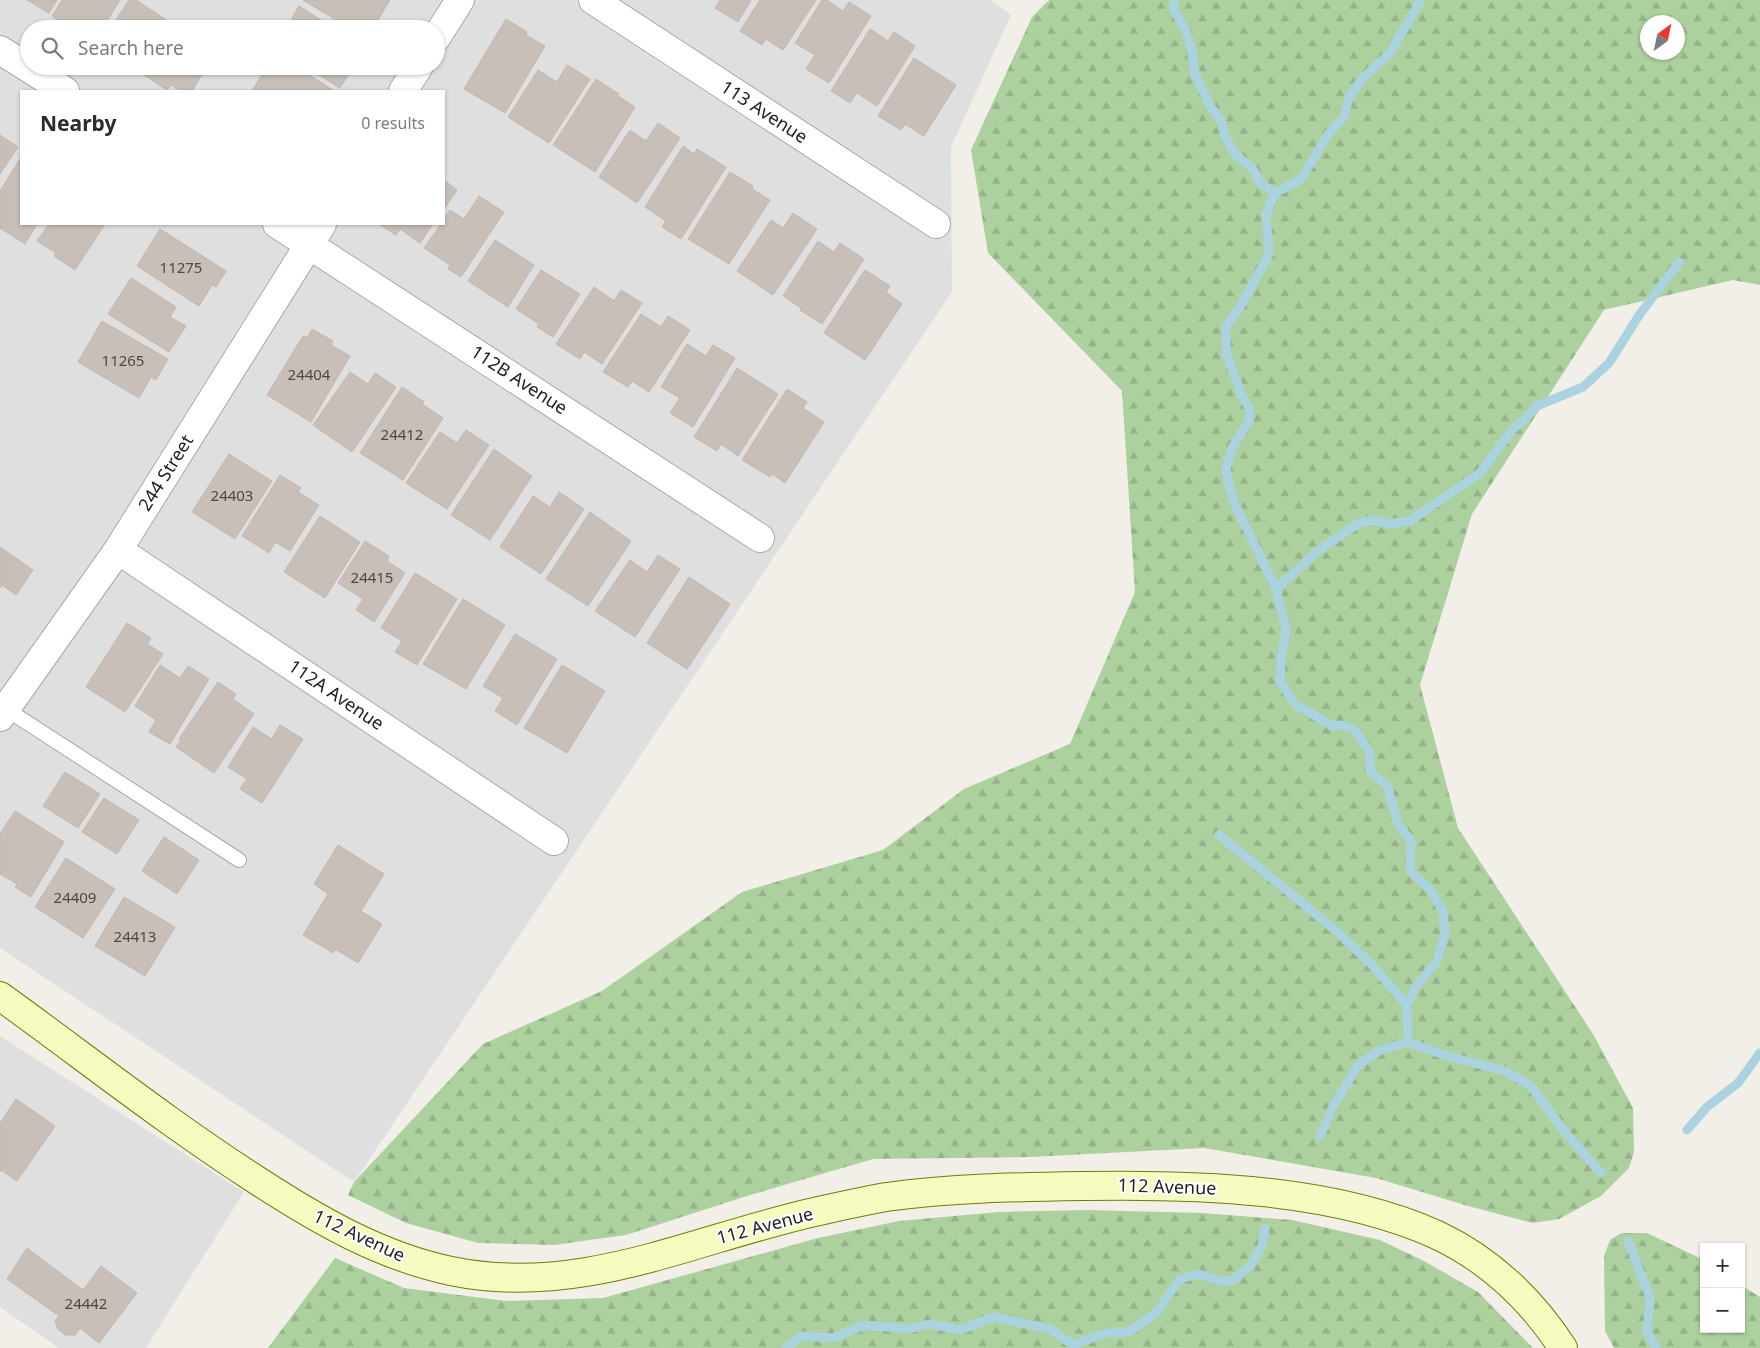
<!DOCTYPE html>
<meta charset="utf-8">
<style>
body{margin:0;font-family:"Noto Sans",sans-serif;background:#f2f2f3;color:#2b2b33}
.controls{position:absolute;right:15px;bottom:15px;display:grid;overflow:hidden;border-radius:0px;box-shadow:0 1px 4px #0004}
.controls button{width:45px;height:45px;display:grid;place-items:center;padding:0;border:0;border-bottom:1px solid #e1e1e2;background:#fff;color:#2b2b33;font:25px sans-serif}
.compass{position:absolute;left:1640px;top:15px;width:45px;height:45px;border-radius:50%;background:#fff;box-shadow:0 1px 4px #0004;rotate:33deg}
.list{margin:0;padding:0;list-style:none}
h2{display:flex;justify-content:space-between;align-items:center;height:65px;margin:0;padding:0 20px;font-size:21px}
h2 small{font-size:16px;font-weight:400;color:#7c7c81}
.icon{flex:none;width:28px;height:28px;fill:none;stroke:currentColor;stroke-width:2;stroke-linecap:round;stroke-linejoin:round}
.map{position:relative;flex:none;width:1760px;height:1348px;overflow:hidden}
.search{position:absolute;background:#fff;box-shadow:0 1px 4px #0004;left:20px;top:20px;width:425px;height:55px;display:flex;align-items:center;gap:12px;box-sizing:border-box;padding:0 18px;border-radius:28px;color:#7c7c81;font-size:19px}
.panel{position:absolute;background:#fff;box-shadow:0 1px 4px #0004;left:20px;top:90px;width:425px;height:135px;border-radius:0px}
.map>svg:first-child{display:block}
</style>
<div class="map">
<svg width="1760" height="1348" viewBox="0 0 1760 1348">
<defs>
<pattern id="forest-firs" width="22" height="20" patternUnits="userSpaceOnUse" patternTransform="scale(1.25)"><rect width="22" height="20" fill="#add19e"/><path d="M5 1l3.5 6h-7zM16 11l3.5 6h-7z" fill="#95b388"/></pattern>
</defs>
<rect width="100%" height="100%" fill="#f2efe9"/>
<!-- residential -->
<path fill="#e0dfdf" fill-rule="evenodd" d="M0,0H991L1011,15L951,147L952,292L354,1182L0,948ZM29,29H436V66H29ZM21,91H444V224H21Z
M0,1036L244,1192L146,1348H59L0,1307Z"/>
<!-- forest -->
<path fill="url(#forest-firs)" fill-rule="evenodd" d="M1049,0H1760V285L1733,280L1604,310L1472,514L1420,685L1458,828L1593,1034L1633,1108L1634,1152L1629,1168L1601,1196L1559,1219L1533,1223L1468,1206L1376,1178L1204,1148L1030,1157L873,1159L750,1195L626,1235L554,1245L478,1243L406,1223L348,1195L354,1182L483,1044L602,991L742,892L883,850L964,789L1070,744L1135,592L1122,391L988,253L971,150L1032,17ZM1648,22H1678V52H1648Z
M1087,1210L1203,1213L1292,1220L1380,1240L1424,1261L1478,1292L1533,1348H268L335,1258L404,1288L506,1301L603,1298L818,1238L899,1221L998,1212Z
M1621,1233H1647L1704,1260V1329H1741V1285L1760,1297V1348H1614L1605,1331L1604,1256L1610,1240Z"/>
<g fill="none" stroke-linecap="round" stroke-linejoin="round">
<!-- stream -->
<path stroke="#aad3df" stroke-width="9" d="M1175,0L1173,8L1186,31L1191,47L1195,74L1210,106L1221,121L1225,136L1236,155L1253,169L1260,183L1275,193
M1276,589L1319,550L1359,523L1372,520L1389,524L1410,521L1480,473L1512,430L1526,418L1537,406L1583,387L1609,363L1640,314L1679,262
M1219,835L1335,930L1370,963L1407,1005
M1408,1042L1407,1005L1415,988L1437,961L1445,933L1443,911L1429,888L1410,871L1411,841L1398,824L1387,786L1370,771V753L1356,731L1343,725L1333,726L1296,705L1280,682L1281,660L1286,629L1276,589L1232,498L1226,469L1233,446L1249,421L1250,409L1242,396L1226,353V327L1243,302L1269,254L1266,214L1275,193L1301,179L1329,133L1344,117L1349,97L1363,78L1390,53L1421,0
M1687,1130L1707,1107L1738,1083L1760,1053
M1320,1136L1334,1105L1358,1065L1379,1051L1408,1042L1447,1056L1505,1071L1531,1086L1564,1131L1601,1173
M1628,1241L1650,1297L1647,1331L1656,1348
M786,1348L802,1336L833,1338L864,1325L909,1329L929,1324L961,1330L993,1317L1050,1329L1073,1345L1106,1333L1129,1332L1157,1312L1180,1279L1198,1274L1221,1281H1232L1250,1266L1262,1246L1265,1229"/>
</g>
<!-- building -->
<path fill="#c7bfb8" stroke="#c4b6ab" d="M27,0H57L49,13Z
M62,0H120L102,29H71L52,16Z
M129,0H136L171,23L168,29H110Z
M303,0H390L375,25L372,24L368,29H351Z
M720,0H751L738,22L715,8Z
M760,0H816L783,50L766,39L762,45L740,31Z
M822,0H827L843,11L849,2L871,16L829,83L806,69L815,55L795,43Z
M299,6L335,29H286Z
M506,19L527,32L526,35L545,46L505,113L464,89Z
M870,29L888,41L894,32L915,46L877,106L857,93L850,103L831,91Z
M914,58L956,85L924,136L905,124L901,130L878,116Z
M567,65L590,79L549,143L508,117L538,70L557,82Z
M149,66H207L192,91H181L171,85L167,90L144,75Z
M267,66H295L333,90L332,91H252Z
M304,66H354L340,88Z
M596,79L619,94L618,96L635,107L595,172L553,145Z
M658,123L680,138L637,203L599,177L630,130L646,141Z
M0,135L18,147L0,174Z
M683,146L694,154L697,149L726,167L681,239L662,227L666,221L645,207Z
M21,157V224H37L25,244L0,228V191Z
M730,172L753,186L752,189L770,200L729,264L688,239Z
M444,180L457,190L444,209Z
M479,196L504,212L461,277L448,269L450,265L424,248L441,224H444V219L450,210L464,219Z
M793,213L817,229L773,295L737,271L771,220L783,228Z
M49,224H105L75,270L54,256L56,253L37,241Z
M379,224H433L420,243L400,229L396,235Z
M160,229L226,271L216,287L212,285L199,306L137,266Z
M495,240L534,265L508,307L468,281Z
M818,241L834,252L840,243L864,259L822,324L800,310L801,308L783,296Z
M541,270L580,294L553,337L537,327L539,324L516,309Z
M865,270L890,286L886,292L902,304L865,360L824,333Z
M131,278L176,307L170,317L186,326L169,352L108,314Z
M594,287L614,301L621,290L642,303L602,364L584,352L580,359L556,344Z
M641,314L661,327L668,316L690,330L649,392L632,381L628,387L603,372Z
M102,321L168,359L156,380L151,377L139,398L78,362Z
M312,329L333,341L331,345L350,356L311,422L267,395L303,336L307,338Z
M687,344L706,356L713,345L735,358L693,427L670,413L680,398L661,387Z
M737,368L778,394L738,456L721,444L717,451L694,437Z
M350,372L368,384L375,373L396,387L352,452L313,425Z
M402,387L424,402L422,404L443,418L403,480L360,453Z
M787,389L807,402L803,408L824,422L785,483L772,474L770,477L742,460Z
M466,430L489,445L447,509L406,483L440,432L457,443Z
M494,449L532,476L490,540L451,515Z
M229,454L272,481L235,539L192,512Z
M280,475L301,488L298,492L319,505L290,551L275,542L269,553L242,536Z
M559,492L584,509L541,574L500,547L533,496L550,507Z
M590,512L631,541L588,606L546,579Z
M320,516L360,542L325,598L284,572Z
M365,541L389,556L387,561L405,573L374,622L356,610L363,599L338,583Z
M0,547L33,570L16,595L2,585L0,588Z
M658,555L680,569L635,637L595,611L630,560L647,572Z
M415,573L457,599L417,665L395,652L402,641L381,628Z
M689,577L730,604L687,669L647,643Z
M463,599L505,625L466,689L423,664Z
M127,623L151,638L147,644L163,654L125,712L86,687Z
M515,634L557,659L517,725L495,711L503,698L483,686Z
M160,665L180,678L188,666L209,679L170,744L149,732L156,720L135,706Z
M562,665L605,691L567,753L524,728Z
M218,682L236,694L233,699L254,714L214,773L176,747L181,740L179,739Z
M280,725L303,739L262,803L240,789L247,779L228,767L253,727L272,739Z
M65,772L100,794L78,828L43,806Z
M104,798L139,820L117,854L82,832Z
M15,811L64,842L31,897L15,887L17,884L0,874V834Z
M164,837L199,860L177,894L142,871Z
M338,845L384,874L361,911L382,924L358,963L335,949L333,953L303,935L328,894L314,884Z
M66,858L115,889L83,938L35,907Z
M124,897L175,927L145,976L95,946Z
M16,1099L55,1126L17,1181L1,1170L0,1172V1123Z
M27,1248L83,1290L101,1266L137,1293L99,1343L80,1328L75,1335H65L58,1329L55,1321L59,1316L7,1279Z"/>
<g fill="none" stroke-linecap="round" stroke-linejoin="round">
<!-- lane casing -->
<g stroke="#a9a9a9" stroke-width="16">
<path id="lane" d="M3,707L239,860"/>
</g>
<!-- street casing -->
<g stroke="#a9a9a9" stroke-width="30">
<path id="street" d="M593,0L936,224
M436,38L460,0
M0,50L65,91
M403,91L419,66
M277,224L760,538
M118,550L554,841
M0,717L118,550L322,224"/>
</g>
<!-- secondary casing -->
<g stroke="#707d05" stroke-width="30">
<path id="secondary" d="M0,996C86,1058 169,1124 258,1181C318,1220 380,1256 451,1271C581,1298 695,1238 819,1211C841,1206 864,1201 886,1197C951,1188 1018,1187 1083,1186C1195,1184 1334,1188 1437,1235C1490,1260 1531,1299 1563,1348"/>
</g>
<!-- lane -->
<use href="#lane" stroke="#fff" stroke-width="14"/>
<!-- street -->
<use href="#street" stroke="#fff" stroke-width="28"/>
<!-- secondary -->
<use href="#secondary" stroke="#f7fabf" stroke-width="28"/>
</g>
<g text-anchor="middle" stroke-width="4" stroke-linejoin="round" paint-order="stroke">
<!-- number labels -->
<g font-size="15" fill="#4b4948">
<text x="181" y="273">11275</text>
<text x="123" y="366">11265</text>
<text x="309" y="380">24404</text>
<text x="402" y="440">24412</text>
<text x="232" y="501">24403</text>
<text x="372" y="583">24415</text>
<text x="75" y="903">24409</text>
<text x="135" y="942">24413</text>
<text x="86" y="1309">24442</text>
</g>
<!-- street labels -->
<g font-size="18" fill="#222" stroke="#fff">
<text transform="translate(764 112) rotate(33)" y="6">113 Avenue</text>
<text transform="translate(519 380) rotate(33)" y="6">112B Avenue</text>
<text transform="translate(166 473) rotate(-58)" y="6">244 Street</text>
<text transform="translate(336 695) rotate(34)" y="6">112A Avenue</text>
<text transform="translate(1167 1187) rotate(2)" y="6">112 Avenue</text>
<text transform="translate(765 1226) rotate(-15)" y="6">112 Avenue</text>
<text transform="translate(359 1236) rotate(25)" y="6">112 Avenue</text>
</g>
</g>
</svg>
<div class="controls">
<button>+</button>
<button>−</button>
</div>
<svg class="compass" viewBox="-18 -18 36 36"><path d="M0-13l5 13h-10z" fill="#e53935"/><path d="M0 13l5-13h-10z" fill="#7c7c81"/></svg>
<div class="search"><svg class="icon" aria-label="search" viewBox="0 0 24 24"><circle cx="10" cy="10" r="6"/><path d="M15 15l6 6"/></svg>Search here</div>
<section class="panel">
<h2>Nearby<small>0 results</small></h2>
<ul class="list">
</ul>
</section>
</div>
